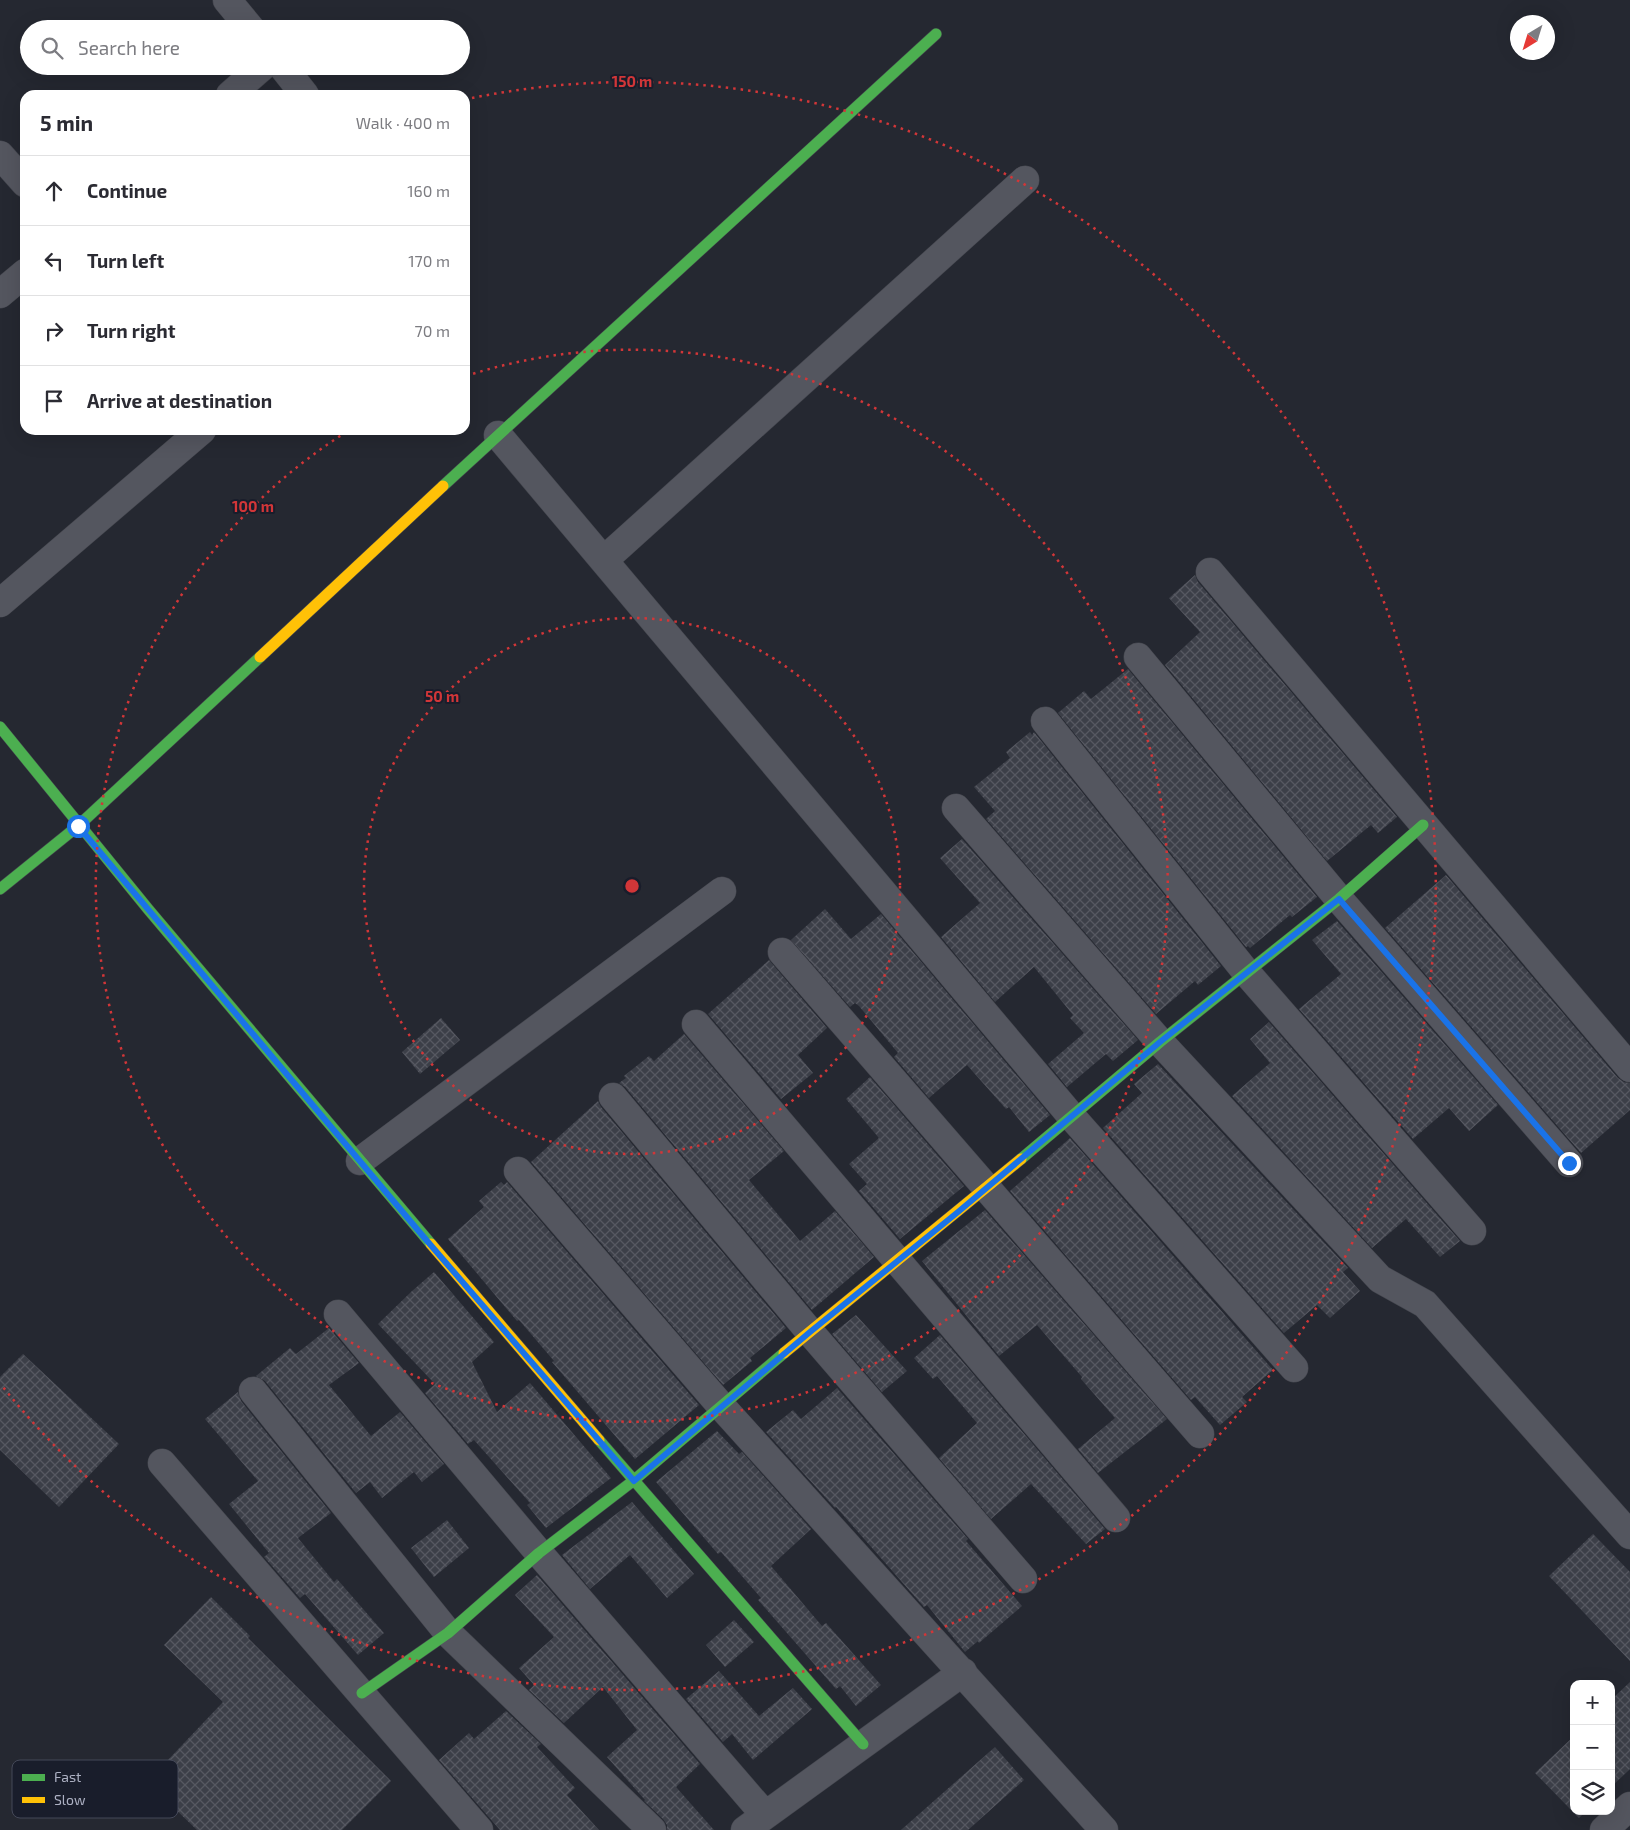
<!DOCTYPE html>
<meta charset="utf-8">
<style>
body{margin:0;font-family:"Exo 2",sans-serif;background:#f2f2f3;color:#2b2b33}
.controls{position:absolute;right:15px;bottom:15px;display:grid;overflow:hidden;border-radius:10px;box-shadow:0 5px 20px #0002}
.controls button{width:45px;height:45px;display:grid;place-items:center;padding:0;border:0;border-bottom:1px solid #e1e1e2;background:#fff;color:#2b2b33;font:25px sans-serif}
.compass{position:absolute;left:1510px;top:15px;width:45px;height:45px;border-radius:50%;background:#fff;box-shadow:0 5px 20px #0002;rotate:218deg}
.stop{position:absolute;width:15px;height:15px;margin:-11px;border:4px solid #1a73e8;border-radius:50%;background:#fff}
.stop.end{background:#1a73e8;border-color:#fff;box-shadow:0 1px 5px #0008}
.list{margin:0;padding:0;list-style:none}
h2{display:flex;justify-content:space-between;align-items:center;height:65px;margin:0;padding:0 20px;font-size:21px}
h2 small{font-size:16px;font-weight:400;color:#7c7c81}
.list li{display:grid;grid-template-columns:32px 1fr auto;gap:15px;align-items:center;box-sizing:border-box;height:70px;padding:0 20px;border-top:1px solid #e1e1e2}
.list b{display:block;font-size:19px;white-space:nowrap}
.list em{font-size:16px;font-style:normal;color:#7c7c81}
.icon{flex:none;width:28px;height:28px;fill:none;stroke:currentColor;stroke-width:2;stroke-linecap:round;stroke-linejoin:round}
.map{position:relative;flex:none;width:1630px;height:1830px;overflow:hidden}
.search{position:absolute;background:#fff;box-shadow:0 5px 20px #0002;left:20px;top:20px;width:450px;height:55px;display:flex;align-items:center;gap:12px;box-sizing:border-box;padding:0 18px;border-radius:28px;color:#7c7c81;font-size:19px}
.panel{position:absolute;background:#fff;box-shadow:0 5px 20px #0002;left:20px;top:90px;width:450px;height:345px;border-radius:15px}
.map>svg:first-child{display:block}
</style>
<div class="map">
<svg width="1630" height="1830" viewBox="0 0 1630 1830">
<defs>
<pattern id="building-cross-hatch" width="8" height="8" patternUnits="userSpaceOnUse" patternTransform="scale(1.25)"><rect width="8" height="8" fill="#3c3f48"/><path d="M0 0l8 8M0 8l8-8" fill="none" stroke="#565861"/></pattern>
</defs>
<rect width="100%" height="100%" fill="#252831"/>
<!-- building -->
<path fill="url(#building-cross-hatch)" d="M1195,575L1198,582L1397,817L1378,833L1371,825L1327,861L1165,665L1200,632L1169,598Z
M1128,669L1317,897L1292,917L1290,915L1250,948L1248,946L1246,947L1058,713L1084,691L1091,699Z
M1030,732L1032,735L1034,732L1221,966L1198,985L1195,981L1156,1014L986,819L995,811L974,787L1010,758L1006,752Z
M962,839L1138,1040L1113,1061L1106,1054L1067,1087L1048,1064L1084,1033L1070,1018L1073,1015L1034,967L995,1002L941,937L980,903L940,858Z
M1446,875L1618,1078L1624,1082L1630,1083V1110L1581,1153L1385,928Z
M825,909L851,939L881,914L1050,1115L1029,1132L1009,1107L1006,1109L967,1065L929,1098L894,1057L898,1053L859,1006L855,1003L850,1007L791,940Z
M1337,921L1498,1105L1469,1131L1449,1108L1413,1139L1299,1009L1341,974L1312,940Z
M769,960L827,1028L798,1055L813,1073L781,1099L708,1014Z
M441,1018L460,1040L420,1074L402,1052Z
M1269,1022L1460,1241L1440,1257L1406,1219L1372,1248L1232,1096L1270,1063L1250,1039Z
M684,1034L784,1151L749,1180L800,1241L835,1211L874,1257L812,1310L625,1087L619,1083L626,1078L624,1076L649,1056L654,1061Z
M1158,1064L1348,1268L1343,1272L1360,1291L1330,1318L1317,1305L1284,1333L1103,1128L1142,1093L1134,1084Z
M870,1077L964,1186L900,1239L859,1191L867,1184L849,1164L879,1138L846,1099Z
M598,1101L601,1107L786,1328L750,1358L752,1361L723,1385L531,1162Z
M1070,1138L1273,1370L1242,1397L1247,1402L1220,1425L1195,1397L1191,1400L1010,1191Z
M501,1182L504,1185L507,1182L699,1405L635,1459L552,1362L554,1361L519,1320L517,1321L448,1239L484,1207L479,1201Z
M985,1210L1167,1419L1098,1473L1078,1449L1115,1418L1081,1379L1082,1377L1037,1325L999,1356L922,1261Z
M434,1272L494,1342L472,1362L497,1412L530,1383L611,1478L546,1528L527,1505L530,1503L474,1440L468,1444L425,1393L435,1384L378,1324L412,1291Z
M856,1315L907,1371L882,1392L832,1334Z
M329,1328L359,1363L329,1385L371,1436L400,1412L444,1464L422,1482L414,1472L382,1498L370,1482L356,1493L265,1381L256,1376L290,1348L296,1354Z
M940,1335L1105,1529L1086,1544L1031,1484L991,1519L939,1458L977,1423L937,1376L933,1379L914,1358Z
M23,1354L119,1444L59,1507L0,1450V1377Z
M837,1388L968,1539L966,1541L1022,1606L979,1643L978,1641L965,1652L927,1605L924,1607L836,1507L835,1508L766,1432L793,1410L801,1419Z
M238,1392L241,1401L331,1513L298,1538L334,1582L337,1579L384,1633L358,1655L305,1594L300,1598L265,1558L264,1557L269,1553L229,1504L258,1481L205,1419Z
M717,1431L739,1454L742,1452L811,1529L771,1566L822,1626L826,1623L881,1685L856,1706L840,1686L836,1689L758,1600L761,1598L721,1552L718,1554L656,1482Z
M632,1502L694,1574L667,1598L630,1555L590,1589L562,1555Z
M447,1520L469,1548L434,1577L411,1548Z
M1593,1534L1630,1572V1661L1549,1576Z
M537,1575L700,1764L676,1787L714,1830H667V1825L663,1819L644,1801L645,1800L607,1757L637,1730L603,1687L564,1723L529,1690L534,1685L519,1668L554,1637L515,1595Z
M211,1597L250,1636L248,1638L391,1781L342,1830H197L147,1782L223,1702L164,1645Z
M734,1620L754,1642L725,1667L706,1645Z
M719,1671L759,1716L793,1688L812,1709L753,1760L732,1734L723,1742L686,1699Z
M1630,1682V1769L1611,1787V1700Z
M506,1711L541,1744L537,1747L575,1788L567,1795L599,1830H500L439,1760L469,1733L474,1739Z
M1574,1736V1811H1586L1579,1818L1535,1773Z
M995,1747L1024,1780L968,1830H901Z"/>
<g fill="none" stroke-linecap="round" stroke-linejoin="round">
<!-- street casing -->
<g stroke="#42444c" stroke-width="29">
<path id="street" d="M227,0L251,29
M282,66L305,95
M230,95L263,66
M0,155L25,183
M0,294L25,273
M498,435L1072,1117L1294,1368
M604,560L1025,180
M1210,572L1630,1068
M0,603L202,430
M1138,657L1339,899L1569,1163
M1045,721L1246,972L1472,1231
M956,808L1160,1042L1380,1279L1425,1304L1630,1535
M782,952L1200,1434
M696,1024L1116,1518
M613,1097L810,1332L1023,1579
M360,1161L722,891
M518,1171L722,1407L1104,1830
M338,1314L539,1553L765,1815
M253,1391L448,1633L652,1830
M162,1463L479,1830
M745,1830L963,1672
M1604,1830L1630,1806"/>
</g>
<!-- fast casing -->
<g stroke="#42444c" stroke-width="12">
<path id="fast" d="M443,486L936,34
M0,727L148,909L431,1244
M0,889L78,826L260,657
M1021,1159L1160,1042L1339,899L1423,825
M599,1440L863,1744
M362,1693L448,1633L539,1553L633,1481L784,1353"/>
</g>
<!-- slow casing -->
<g stroke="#42444c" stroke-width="12">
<path id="slow" d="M260,657L443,486
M431,1244L599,1440
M784,1353L1021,1159"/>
</g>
<!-- street -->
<use href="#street" stroke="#54565f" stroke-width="28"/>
<!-- fast -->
<use href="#fast" stroke="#4caf50" stroke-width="11"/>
<!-- slow -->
<use href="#slow" stroke="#ffc107" stroke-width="11"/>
</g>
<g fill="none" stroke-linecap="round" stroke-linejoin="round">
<!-- route -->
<path stroke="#1a73e8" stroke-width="6" d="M78,826L422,1235L634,1481L810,1332L958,1212L1160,1042L1339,899L1569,1163"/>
</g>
<!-- distance rings -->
<g fill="none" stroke="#d23638" stroke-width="2.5" stroke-dasharray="2.5 5">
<circle cx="632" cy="886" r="268"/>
<path d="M466 376A536 536 0 1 1 348 431"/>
<path d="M472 98A804 804 0 1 1 3 1387"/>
</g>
<!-- legend -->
<rect x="12" y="1760" width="166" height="58" rx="8" fill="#191d2b" stroke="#454959" stroke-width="1"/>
<rect x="22" y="1774" width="23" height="7" fill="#4caf50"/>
<rect x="22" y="1797" width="23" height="6" fill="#ffc107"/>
<g font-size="14" fill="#adb1c3">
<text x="54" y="1782">Fast</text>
<text x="54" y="1805">Slow</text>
</g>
<circle cx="632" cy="886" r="8" fill="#d23638" stroke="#191d2b" stroke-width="2.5"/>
<g font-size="15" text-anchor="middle" font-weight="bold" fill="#d23638" stroke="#191d2b" stroke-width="4" stroke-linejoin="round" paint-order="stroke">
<text x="632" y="87">150 m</text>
<text x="253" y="512">100 m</text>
<text x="442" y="702">50 m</text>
</g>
</svg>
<div class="controls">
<button>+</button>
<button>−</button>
<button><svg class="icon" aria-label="layers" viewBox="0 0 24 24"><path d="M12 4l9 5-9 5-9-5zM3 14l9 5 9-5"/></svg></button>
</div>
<svg class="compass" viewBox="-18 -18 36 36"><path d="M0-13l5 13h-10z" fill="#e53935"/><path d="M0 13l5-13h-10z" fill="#7c7c81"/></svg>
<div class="stop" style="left:78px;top:826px"></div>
<div class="stop end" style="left:1569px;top:1163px"></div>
<div class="search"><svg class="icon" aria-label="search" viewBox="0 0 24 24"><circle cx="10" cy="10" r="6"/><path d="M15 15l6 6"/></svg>Search here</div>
<section class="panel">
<h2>5 min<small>Walk · 400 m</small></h2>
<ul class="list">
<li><svg class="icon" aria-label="ahead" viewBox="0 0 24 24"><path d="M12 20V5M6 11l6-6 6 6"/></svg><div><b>Continue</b></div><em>160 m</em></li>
<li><svg class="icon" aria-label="left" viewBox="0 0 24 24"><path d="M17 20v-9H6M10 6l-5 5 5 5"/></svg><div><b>Turn left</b></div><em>170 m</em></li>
<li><svg class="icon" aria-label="right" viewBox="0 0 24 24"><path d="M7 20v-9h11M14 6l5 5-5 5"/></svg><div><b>Turn right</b></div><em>70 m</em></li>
<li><svg class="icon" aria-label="arrive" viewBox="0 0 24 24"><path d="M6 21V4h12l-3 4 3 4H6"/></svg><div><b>Arrive at destination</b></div></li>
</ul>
</section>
</div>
